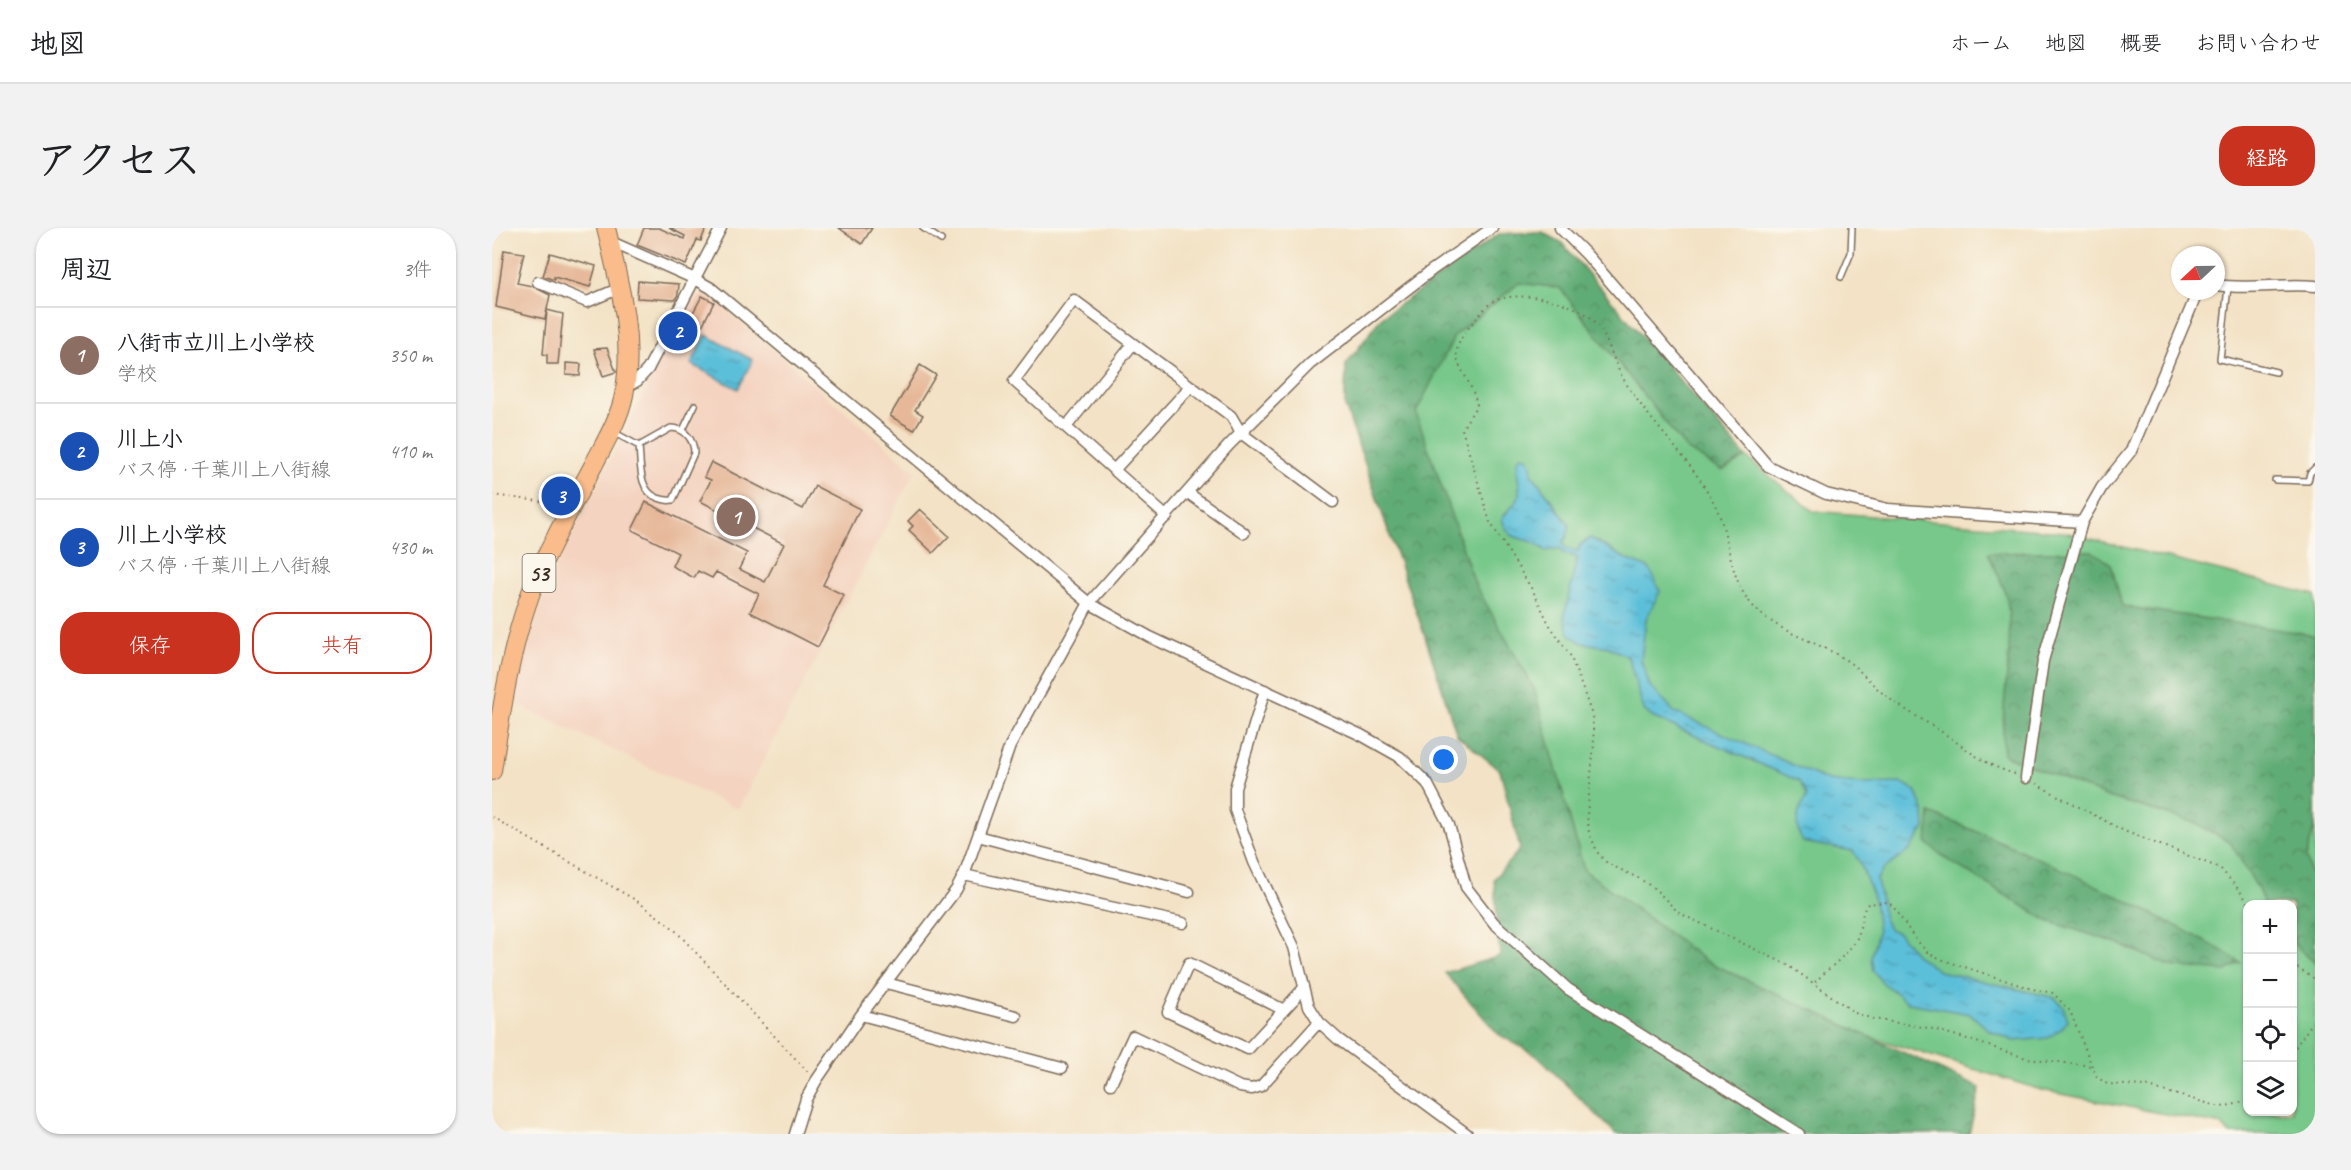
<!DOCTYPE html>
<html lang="ja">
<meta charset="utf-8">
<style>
body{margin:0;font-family:Caveat,"Klee One",sans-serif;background:#f2f2f2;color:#202124}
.controls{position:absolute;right:18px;bottom:18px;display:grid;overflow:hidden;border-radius:12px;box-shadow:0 2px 4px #0004}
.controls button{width:54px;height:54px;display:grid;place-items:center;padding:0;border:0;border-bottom:2px solid #e0e0e0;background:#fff;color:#202124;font:30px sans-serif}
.compass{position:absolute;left:1679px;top:18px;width:54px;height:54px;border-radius:50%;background:#fff;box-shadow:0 2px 4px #0004;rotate:248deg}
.you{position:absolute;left:952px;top:532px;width:21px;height:21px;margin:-15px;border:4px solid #fff;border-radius:50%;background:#1a73e8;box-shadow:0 0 0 9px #1a73e833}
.badge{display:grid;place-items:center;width:39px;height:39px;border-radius:50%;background:#c8321e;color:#fff;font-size:20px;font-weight:700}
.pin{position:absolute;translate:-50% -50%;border:3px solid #fff;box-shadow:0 2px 6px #0006}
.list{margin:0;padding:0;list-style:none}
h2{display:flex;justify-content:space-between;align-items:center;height:78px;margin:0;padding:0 24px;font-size:26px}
h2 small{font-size:20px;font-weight:400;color:#757577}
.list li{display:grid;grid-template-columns:39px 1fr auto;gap:18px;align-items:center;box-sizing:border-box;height:96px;padding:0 24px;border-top:2px solid #e0e0e0}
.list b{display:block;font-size:22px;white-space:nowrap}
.list p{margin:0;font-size:20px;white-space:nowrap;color:#757577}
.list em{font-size:20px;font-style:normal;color:#757577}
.actions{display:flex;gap:12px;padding:18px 24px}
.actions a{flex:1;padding:14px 0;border:2px solid #c8321e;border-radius:24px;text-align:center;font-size:21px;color:#c8321e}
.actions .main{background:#c8321e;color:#fff}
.icon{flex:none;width:33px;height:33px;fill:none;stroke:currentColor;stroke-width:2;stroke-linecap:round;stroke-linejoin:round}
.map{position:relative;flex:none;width:1823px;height:906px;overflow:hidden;border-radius:24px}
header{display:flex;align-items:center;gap:36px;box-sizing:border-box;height:84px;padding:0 30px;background:#fff;border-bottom:2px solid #e0e0e0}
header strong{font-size:28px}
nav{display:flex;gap:33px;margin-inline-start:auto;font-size:21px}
.intro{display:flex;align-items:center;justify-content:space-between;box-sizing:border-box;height:144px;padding:0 36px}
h1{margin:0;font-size:42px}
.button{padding:15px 27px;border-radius:24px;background:#c8321e;color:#fff;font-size:21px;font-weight:700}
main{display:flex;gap:36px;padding:0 36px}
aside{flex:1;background:#fff;border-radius:24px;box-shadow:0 2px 4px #0004}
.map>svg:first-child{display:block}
</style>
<header>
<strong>地図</strong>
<nav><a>ホーム</a><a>地図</a><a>概要</a><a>お問い合わせ</a></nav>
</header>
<div class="intro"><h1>アクセス</h1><a class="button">経路</a></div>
<main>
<aside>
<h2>周辺<small>3件</small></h2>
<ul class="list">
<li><span class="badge" style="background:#8d6e63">1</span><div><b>八街市立川上小学校</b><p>学校</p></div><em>350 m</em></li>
<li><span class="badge" style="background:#1a4fb4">2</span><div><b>川上小</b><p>バス停 · 千葉川上八街線</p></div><em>410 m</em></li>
<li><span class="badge" style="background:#1a4fb4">3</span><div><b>川上小学校</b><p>バス停 · 千葉川上八街線</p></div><em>430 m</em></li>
</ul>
<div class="actions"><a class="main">保存</a><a>共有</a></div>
</aside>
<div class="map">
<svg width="1823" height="906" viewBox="0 0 1823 906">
<defs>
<pattern id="forest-crowns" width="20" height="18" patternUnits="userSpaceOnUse" patternTransform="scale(1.5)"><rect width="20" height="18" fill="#61ac76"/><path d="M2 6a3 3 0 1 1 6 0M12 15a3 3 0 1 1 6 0" fill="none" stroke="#518c60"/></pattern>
<pattern id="water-ripples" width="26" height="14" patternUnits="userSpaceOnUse" patternTransform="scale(1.5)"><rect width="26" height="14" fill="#5bbfd9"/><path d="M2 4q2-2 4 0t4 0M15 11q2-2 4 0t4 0" fill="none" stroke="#4c9baf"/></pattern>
</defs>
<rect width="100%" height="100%" fill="#fbf7ec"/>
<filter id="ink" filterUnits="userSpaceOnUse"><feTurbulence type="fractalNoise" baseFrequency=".0167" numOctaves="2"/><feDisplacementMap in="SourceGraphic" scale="12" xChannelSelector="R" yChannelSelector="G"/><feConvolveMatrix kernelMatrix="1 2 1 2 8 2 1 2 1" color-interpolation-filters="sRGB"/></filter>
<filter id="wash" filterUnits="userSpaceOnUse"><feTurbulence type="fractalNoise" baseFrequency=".008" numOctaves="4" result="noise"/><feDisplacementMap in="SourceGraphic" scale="24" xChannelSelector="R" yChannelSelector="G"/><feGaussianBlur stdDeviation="1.35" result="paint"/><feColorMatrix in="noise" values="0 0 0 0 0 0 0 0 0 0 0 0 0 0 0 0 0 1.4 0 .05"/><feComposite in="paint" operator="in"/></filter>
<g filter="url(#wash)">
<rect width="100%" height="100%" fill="#f3e2c5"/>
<!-- built -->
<path fill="#f4d3c0" d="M214,65L423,243L246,581L23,476L27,444L45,384L66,335L199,72Z"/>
<!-- green -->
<path fill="#77c88a" stroke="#597954" stroke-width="1.5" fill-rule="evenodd" d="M1050,4L1069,14L1254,229L1321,283L1572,304L1823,367V906H1738L1730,897L1549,862L1163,742L1029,621L1008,542L965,507L936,417L853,178L854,137L889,90L1007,6ZM1756,676H1800V884H1756Z"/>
<!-- forest -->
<path fill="url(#forest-crowns)" stroke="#4e6b4a" stroke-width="1.5" d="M1050,4L1069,14L1254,229L1230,243L1194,221L1068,60L1027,55L963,107L924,185L983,356L1042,460L1092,642L1214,733L1488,860L1477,906H1124L1045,828L1006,806L953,745L1008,728L1002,651L1028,621L1008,542L965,507L936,417L853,178L854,137L889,90L1007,6Z
M1600,323L1619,336L1630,378L1817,406L1823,409V596L1814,630L1823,658V735L1801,715L1800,676H1772L1765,659L1738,614L1700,594L1616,569L1512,527C1507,477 1522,428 1516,378C1514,360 1503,341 1496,325Z
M1438,585C1513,614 1586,647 1657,684C1688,700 1720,715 1749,735L1734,743L1677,738L1625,715L1556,693L1454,631L1435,615Z"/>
<!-- water -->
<path fill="url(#water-ripples)" stroke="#4b747c" stroke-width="1.5" d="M214,107L261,132L246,161L199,136Z
M1028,228L1035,229L1039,236L1040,246L1078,298L1075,309L1071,314L1074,321L1086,323L1088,317L1099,310L1134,331L1157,340L1168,363L1154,391L1149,432L1158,458L1182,484L1337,553L1367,556L1411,555L1424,563L1432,583L1433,600L1418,622L1391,642L1385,651L1392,690L1397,701L1407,705L1424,727L1447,743L1563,770L1571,779L1576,792L1569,801L1556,810L1522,813L1497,802L1478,786L1417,775L1390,754L1381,743L1379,728L1386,704L1382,672L1368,634L1361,623L1311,614C1301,596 1305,585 1315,568L1307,553L1160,489L1152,482L1136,429L1117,419L1090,415L1078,407L1072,390L1085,329L1071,325L1068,320L1054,323C1035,304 1018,319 1010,291C1014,283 1022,278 1025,272C1032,259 1020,242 1028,228Z"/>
<g id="blocks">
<!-- building -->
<path fill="#e6b899" d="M152,0H167L192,11L193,8L177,0H214L209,13L205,12L194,37L145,17Z
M347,0H380L370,16Z
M12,22L32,25L25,55L40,58L58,67L53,91L4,79Z
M58,25L104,38L98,59L62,49V52L51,48Z
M146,53L187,56L186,66L183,72L145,70Z
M210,68L222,74L202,114L189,107Z
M55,82L71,86L66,136H55V127L51,126Z
M115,120L124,144L111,148L102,121Z
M74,135L89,136L88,148L74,147Z
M428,137L444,147L423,182L431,187L422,202L398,188Z
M219,234L311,281L323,258L368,281L331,357L352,367L326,419L258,384L267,366L224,344L220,350L206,343L202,350L180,338L186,325L140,302L154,274L255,325L247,341L273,354L292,316L208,273L219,252L212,249Z
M428,281L457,308L441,325L417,302L421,298L416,293Z"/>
</g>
</g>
<g filter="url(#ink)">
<use href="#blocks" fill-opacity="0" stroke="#7b6a58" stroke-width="1.5"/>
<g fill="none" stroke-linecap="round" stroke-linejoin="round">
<!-- lane casing -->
<g stroke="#7b6a58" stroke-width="8">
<path id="lane" d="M431,0L449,12
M1349,49L1359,25L1360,0
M1736,59L1728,131L1784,144
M191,202L203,177
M123,205L147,218L179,200C193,200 202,212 202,225L181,272C175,273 172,272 166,270C146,263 149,236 147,218
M1783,252L1816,253L1818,245L1823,240"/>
</g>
<!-- street casing -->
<g stroke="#7b6a58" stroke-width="13">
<path id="street" d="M1068,0L1095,27L1276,238L1334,266L1396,281L1590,294
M117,13L203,51L219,60L597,375L658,409L869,507L908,529L935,555L957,597L974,659L1002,695L1076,761L1307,906
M46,54L95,74L128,60
M1724,57C1757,62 1790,55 1823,58
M133,160L145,153L156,141L229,0
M574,199L641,116
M622,242L698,159
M696,265L752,305
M675,289L522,153L582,72L739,188L749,205L841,274
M773,462L743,560V582L762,634L802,719L817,778L827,794L846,811L975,906
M1534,550L1551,433L1590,294L1610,259L1639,223L1706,63
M486,608L697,664
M472,647L691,695
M394,755L524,788
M792,782L697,735L676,784L756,821L812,760
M369,787L570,840
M619,856L641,808L748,859L760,861L769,858L827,794
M303,906L314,871L324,853L369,787L464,662L472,647L518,518L597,375L737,217L818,136L940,42L1000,0"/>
</g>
<!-- primary casing -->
<g stroke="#7b6a58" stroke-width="20">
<path id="primary" d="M0,543C11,472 21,398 53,331C68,300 84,269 101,238C112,216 127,192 132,167C143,111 127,54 114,0"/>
</g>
<!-- path -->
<path stroke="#7b6a58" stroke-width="2" stroke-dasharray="1.5 4.5" stroke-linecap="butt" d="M0,267L62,275
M1523,546C1494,537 1484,528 1460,511C1437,494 1410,482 1388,463C1378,454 1369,443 1358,435C1327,412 1289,408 1261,378C1235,350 1239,306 1221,273C1197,229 1158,195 1132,152C1120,133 1116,104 1098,89C1077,72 1026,62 1002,73C995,76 989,86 983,92C946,134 975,135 985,177L970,201L998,294L1041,363L1057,396L1078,427L1090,459L1100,487L1102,516L1095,587L1097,605L1106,625L1115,635L1148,651L1163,661L1187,685L1296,737L1363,785L1381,791L1437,800L1469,809L1534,830L1600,838
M1544,556L1632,603L1728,640L1748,663L1757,676
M0,589L145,673L181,700L316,844
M1800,737L1823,751
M1323,754C1336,741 1354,728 1364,712C1370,701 1368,684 1376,676L1393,674L1400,677L1422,709L1435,724L1445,730L1540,761L1561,765L1578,783L1600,838L1605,849L1615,856L1653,858L1729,879L1744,876L1756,871
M1800,824L1823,791"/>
<!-- lane -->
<use href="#lane" stroke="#fff" stroke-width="5"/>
<!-- street -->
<use href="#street" stroke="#fff" stroke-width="10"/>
<!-- primary -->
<use href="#primary" stroke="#f9bc8a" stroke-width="18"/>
</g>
</g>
<g text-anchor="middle" stroke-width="6" stroke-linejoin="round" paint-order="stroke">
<!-- shield labels -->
<rect fill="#fbf7ec" stroke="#75685c" stroke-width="1.5" x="30.5" y="326" width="33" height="38" rx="4.5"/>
<g font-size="22" font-weight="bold" fill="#3b2a1e">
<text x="47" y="353">53</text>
</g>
</g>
</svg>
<div class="controls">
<button>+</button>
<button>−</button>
<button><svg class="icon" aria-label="locate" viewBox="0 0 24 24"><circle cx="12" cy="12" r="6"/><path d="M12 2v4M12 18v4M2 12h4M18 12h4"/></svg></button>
<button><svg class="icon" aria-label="layers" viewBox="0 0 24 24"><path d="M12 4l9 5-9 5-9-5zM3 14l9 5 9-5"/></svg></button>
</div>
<svg class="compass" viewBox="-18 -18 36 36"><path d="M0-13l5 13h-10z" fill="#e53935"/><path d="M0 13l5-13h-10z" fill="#757577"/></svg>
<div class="you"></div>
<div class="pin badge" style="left:244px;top:289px;background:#8d6e63">1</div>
<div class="pin badge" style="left:186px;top:103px;background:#1a4fb4">2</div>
<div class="pin badge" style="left:69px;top:268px;background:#1a4fb4">3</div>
</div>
</main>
